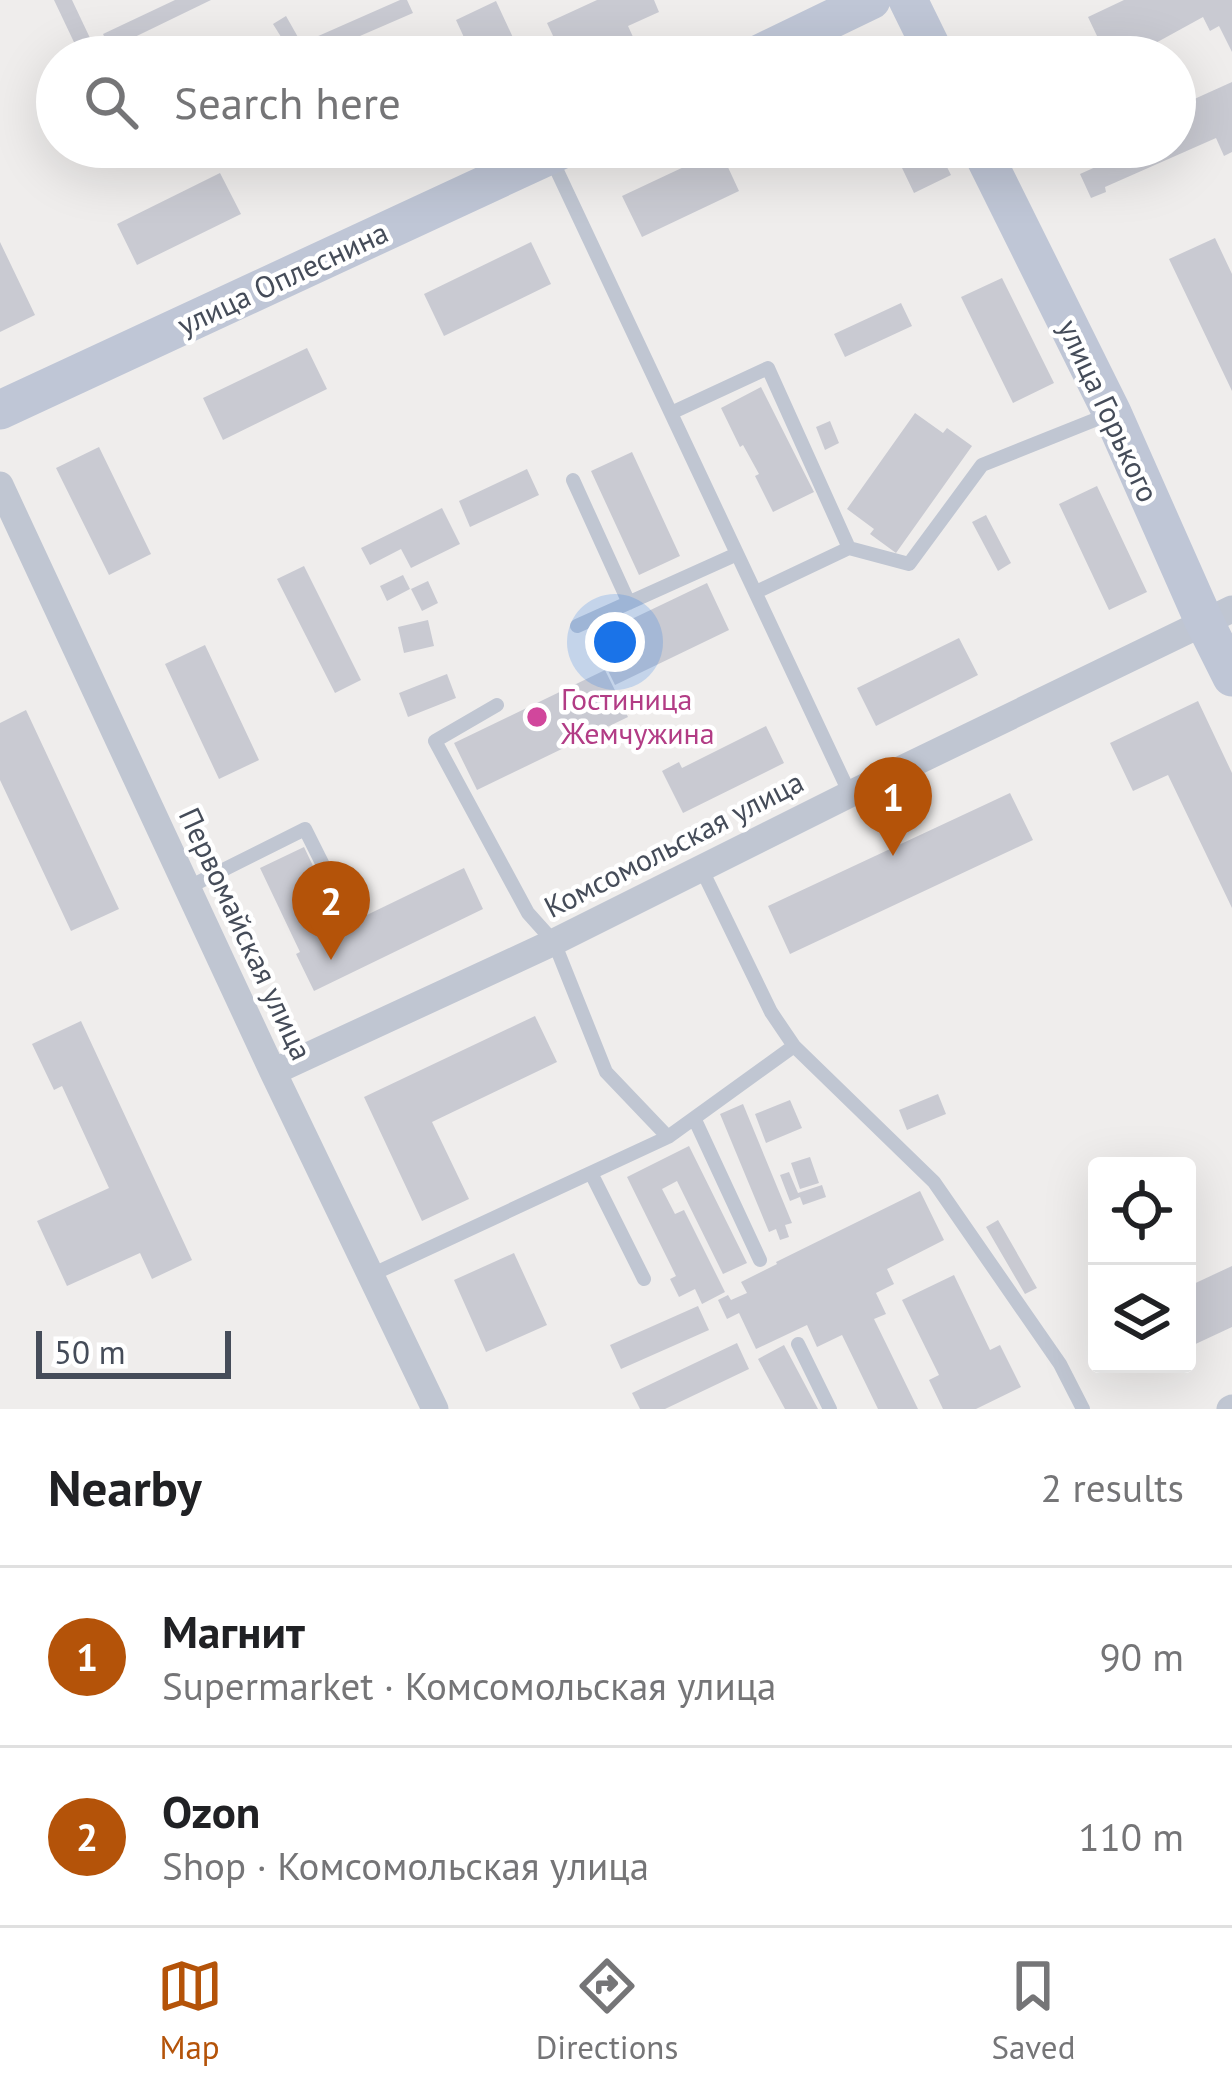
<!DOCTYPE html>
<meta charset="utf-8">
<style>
body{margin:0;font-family:"PT Sans",sans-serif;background:#f2f2f2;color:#202124}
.controls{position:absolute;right:36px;bottom:36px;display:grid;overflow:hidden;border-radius:12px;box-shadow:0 12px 48px #0002}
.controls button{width:108px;height:108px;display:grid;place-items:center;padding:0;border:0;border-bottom:3px solid #e0e0e0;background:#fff;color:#202124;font:60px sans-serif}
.scale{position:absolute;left:36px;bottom:30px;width:195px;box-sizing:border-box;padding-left:12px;border:6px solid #454c59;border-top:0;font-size:33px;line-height:42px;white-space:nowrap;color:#454c59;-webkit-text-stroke:9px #fff;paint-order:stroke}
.you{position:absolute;left:615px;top:642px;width:42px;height:42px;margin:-30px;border:9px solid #fff;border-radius:50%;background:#1a73e8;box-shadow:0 0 0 18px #1a73e833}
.badge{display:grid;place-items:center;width:78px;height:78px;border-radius:50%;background:#b45309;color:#fff;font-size:39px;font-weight:700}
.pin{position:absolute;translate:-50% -99px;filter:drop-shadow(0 3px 6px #0008)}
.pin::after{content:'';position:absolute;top:63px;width:42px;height:36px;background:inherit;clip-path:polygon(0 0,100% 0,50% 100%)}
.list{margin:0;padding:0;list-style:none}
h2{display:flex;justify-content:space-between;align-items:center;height:156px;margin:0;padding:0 48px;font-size:51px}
h2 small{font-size:39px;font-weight:400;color:#757577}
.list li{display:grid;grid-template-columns:78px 1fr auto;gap:36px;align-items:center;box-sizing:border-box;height:180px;padding:0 48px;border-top:3px solid #e0e0e0}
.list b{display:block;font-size:45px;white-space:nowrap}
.list p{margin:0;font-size:39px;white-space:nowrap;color:#757577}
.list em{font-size:39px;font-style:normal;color:#757577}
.icon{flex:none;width:66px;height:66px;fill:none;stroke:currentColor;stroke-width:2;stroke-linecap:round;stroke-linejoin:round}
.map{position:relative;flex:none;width:1232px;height:1409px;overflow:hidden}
.search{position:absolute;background:#fff;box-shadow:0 12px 48px #0002;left:36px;right:36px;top:36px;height:132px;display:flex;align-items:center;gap:30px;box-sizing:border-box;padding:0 42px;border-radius:66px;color:#757577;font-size:45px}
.sheet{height:516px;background:#fff}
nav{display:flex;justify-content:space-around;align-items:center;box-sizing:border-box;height:168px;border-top:3px solid #e0e0e0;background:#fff;font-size:33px;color:#757577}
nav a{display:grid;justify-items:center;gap:6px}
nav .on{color:#b45309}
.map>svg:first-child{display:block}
</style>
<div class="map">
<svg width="1232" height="1409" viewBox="0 0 1232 1409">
<rect width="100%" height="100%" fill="#efedec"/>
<!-- building -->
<path fill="#c9cad2" d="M54,0H72L99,57H81Z
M175,0H211L110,49L103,34Z
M400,0H407L413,13L323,52L316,37Z
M597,0H654L659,12L628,26L634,39L599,55L593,41L562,55L547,23Z
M1124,0H1232V52L1219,26L1210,31L1203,17L1152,45L1150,40L1115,57H1107L1088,17Z
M496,1L522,57H473L456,20Z
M286,16L303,46L291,53L273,24Z
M1232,82V152L1224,156L1216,138L1105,187L1106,192L1091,198L1080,174L1140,147H1175V131L1187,126L1181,105Z
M892,147H937L951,175L914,193Z
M720,150L739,191L642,237L622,196Z
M220,173L241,214L137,265L117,224Z
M1215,238L1232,274V391L1169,259Z
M0,242L35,315L0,332Z
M531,242L551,284L444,336L424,294Z
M1002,278L1054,383L1013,403L961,297Z
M901,303L912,326L845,357L834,334Z
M307,348L327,389L223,440L203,398Z
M761,387L814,492L773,512L755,476L759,474L743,445L740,447L721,408Z
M915,413L943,433L947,428L972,446L896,553L870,534L874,529L847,509Z
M830,421L839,443L825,450L816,427Z
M99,447L151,554L109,575L56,468Z
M632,452L680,556L639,575L591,471Z
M527,469L539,495L470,527L459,501Z
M1097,486L1147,592L1109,610L1059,504Z
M442,508L460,544L411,568L401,549L370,565L361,548Z
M986,515L1011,563L998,571L972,522Z
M304,566L361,680L335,693L277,579Z
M403,575L410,589L387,601L380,586Z
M428,581L438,603L422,611L411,589Z
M707,583L729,630L615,685L592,638Z
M428,620L434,646L404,653L398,627Z
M959,638L978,675L876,726L857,688Z
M205,645L259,760L219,779L165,664Z
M605,670L628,717L477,790L454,743Z
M447,674L456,698L408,717L399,693Z
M1198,701L1232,773V908L1168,775L1133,791L1110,743Z
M26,710L119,909L71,931L0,780V723Z
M766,726L784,763L683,813L662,771L679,762L682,768Z
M1010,793L1033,840L790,954L768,906Z
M304,847L342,927L464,868L483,909L314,991L296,954L300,952L260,868Z
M535,1016L557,1062L432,1122L469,1199L422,1221L364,1097Z
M81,1021L192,1260L152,1279L140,1253L67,1286L37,1221L109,1188L62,1086L54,1090L32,1044Z
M938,1094L946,1114L907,1130L899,1110Z
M790,1100L802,1128L766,1143L755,1114Z
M743,1104L792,1223L785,1225L789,1237L780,1240L776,1229L769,1232L720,1114Z
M689,1146L747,1263L723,1274L677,1181L662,1189L675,1214L684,1210L725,1292L702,1304L695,1289L679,1297L670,1279L676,1276L627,1177Z
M810,1157L819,1183L800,1189L791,1163Z
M789,1172L798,1193L822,1185L826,1197L803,1205L800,1197L790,1201L780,1175Z
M920,1191L944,1240L887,1269L894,1284L876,1293L886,1314L874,1319L918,1409H878L842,1335L817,1347L807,1325L756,1349L739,1313L727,1319L718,1300L728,1295L731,1300L747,1293L741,1282L777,1264L776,1262Z
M998,1220L1037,1288L1025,1294L986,1227Z
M514,1253L547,1325L486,1352L454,1280Z
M1232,1266V1327L1187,1348V1287Z
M954,1275L990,1350L1000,1345L1021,1387L976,1409H943L929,1380L939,1375L902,1300Z
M698,1306L709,1330L621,1369L610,1345Z
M737,1343L749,1369L665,1409H640L632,1393Z
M784,1345L818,1409H785L758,1359Z"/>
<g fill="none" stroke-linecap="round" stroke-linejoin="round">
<!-- service -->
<path stroke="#c0c6d2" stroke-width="14" d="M551,158L850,794
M671,413L768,368L849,548L756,592
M573,480L629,603
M849,548L909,564L982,465L1107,415
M577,626L737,554
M497,705L435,741L528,913L554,942L606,1072L668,1137
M701,868L771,1012L794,1046L934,1182L1060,1364L1083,1409
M187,888L305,829L344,907
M695,1120L760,1260
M591,1173L644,1279
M371,1275L668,1137L794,1046
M798,1344L830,1409"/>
<!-- minor -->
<path stroke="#c0c6d2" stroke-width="27" d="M0,485L273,1072L435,1409
M273,1072L554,942L850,794L1232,609
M1230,1409L1232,1408"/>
<!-- secondary -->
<path stroke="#bfc6d6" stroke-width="39" d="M908,0L936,57
M753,57L871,0
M980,147L1112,413L1204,621L1232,677
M0,410L567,147"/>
</g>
<!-- markers -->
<circle fill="#d1479c" stroke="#fff" stroke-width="4.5" cx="537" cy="717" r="12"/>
<g text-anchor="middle" stroke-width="9" stroke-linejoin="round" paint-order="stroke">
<!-- street labels -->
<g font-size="30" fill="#454c59" stroke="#fff">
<text transform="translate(283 279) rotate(-25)" y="10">улица Оплеснина</text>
<text transform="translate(1108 411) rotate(65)" y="10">улица Горького</text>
<text transform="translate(674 845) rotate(-27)" y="10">Комсомольская улица</text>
<text transform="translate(245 934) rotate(65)" y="10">Первомайская улица</text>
</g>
<!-- hotel labels -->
<g font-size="30" fill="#b23c85" stroke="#fff" text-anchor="start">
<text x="561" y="710">Гостиница<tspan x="561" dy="34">Жемчужина</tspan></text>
</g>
</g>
</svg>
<div class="controls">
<button><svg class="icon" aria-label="locate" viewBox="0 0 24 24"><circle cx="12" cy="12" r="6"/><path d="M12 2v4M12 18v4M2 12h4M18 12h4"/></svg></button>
<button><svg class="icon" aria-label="layers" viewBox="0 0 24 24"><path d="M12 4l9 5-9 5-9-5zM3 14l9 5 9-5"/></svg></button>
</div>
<div class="scale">50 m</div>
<div class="you"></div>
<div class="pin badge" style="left:893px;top:856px">1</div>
<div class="pin badge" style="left:331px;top:960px">2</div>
<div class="search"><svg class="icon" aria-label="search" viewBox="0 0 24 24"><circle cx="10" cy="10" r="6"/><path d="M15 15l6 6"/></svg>Search here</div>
</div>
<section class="sheet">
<h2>Nearby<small>2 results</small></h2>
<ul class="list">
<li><span class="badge">1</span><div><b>Магнит</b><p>Supermarket · Комсомольская улица</p></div><em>90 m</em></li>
<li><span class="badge">2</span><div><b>Ozon</b><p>Shop · Комсомольская улица</p></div><em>110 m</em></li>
</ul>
</section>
<nav>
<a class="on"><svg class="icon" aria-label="map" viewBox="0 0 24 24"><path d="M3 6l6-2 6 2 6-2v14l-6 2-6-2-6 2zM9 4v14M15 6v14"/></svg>Map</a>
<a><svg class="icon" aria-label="directions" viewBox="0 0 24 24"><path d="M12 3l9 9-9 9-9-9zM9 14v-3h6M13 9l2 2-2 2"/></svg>Directions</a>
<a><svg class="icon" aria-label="saved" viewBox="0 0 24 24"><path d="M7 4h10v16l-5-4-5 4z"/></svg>Saved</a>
</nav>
